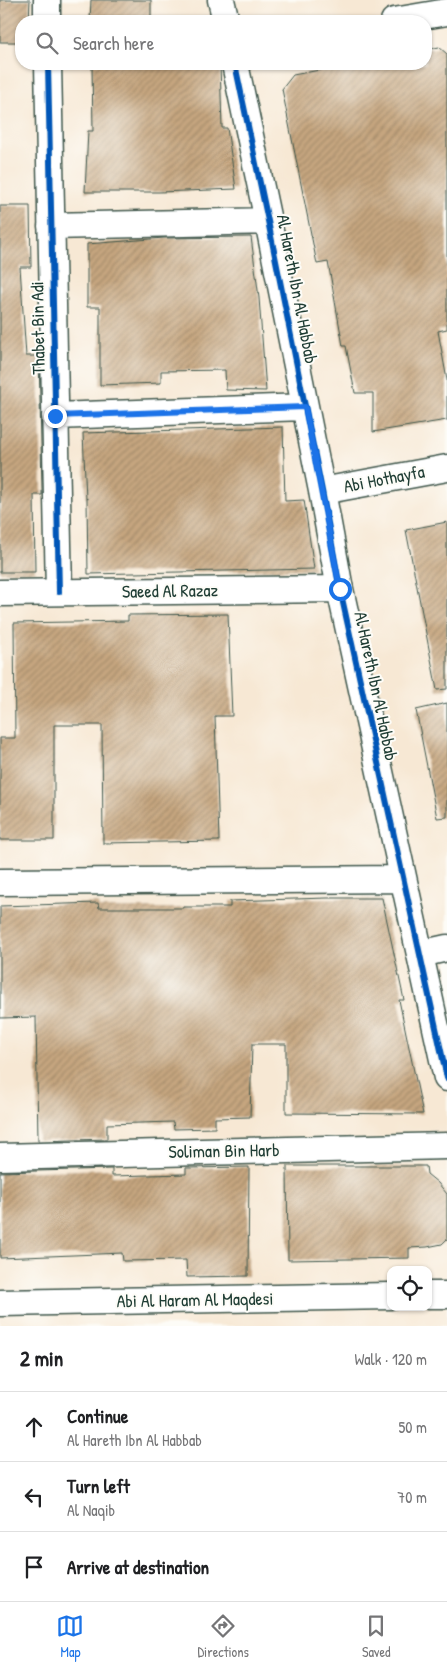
<!DOCTYPE html>
<meta charset="utf-8">
<style>
body{margin:0;font-family:"Patrick Hand",sans-serif;background:#f6f6f6;color:#202124}
.controls{position:absolute;right:15px;bottom:15px;display:grid;overflow:hidden;border-radius:10px;box-shadow:0 1px 4px #0004}
.controls button{width:45px;height:45px;display:grid;place-items:center;padding:0;border:0;border-bottom:1px solid #e0e0e0;background:#fff;color:#202124;font:25px sans-serif}
.stop{position:absolute;width:15px;height:15px;margin:-11px;border:4px solid #1a73e8;border-radius:50%;background:#fff}
.stop.end{background:#1a73e8;border-color:#fff;box-shadow:0 1px 5px #0008}
.list{margin:0;padding:0;list-style:none}
h2{display:flex;justify-content:space-between;align-items:center;height:65px;margin:0;padding:0 20px;font-size:21px}
h2 small{font-size:16px;font-weight:400;color:#757577}
.list li{display:grid;grid-template-columns:32px 1fr auto;gap:15px;align-items:center;box-sizing:border-box;height:70px;padding:0 20px;border-top:1px solid #e0e0e0}
.list b{display:block;font-size:19px;white-space:nowrap}
.list p{margin:0;font-size:16px;white-space:nowrap;color:#757577}
.list em{font-size:16px;font-style:normal;color:#757577}
.icon{flex:none;width:28px;height:28px;fill:none;stroke:currentColor;stroke-width:2;stroke-linecap:round;stroke-linejoin:round}
.map{position:relative;flex:none;width:447px;height:1326px;overflow:hidden}
.search{position:absolute;background:#fff;box-shadow:0 1px 4px #0004;left:15px;right:15px;top:15px;height:55px;display:flex;align-items:center;gap:12px;box-sizing:border-box;padding:0 18px;border-radius:20px;color:#757577;font-size:19px}
.sheet{height:275px;background:#fff}
nav{display:flex;justify-content:space-around;align-items:center;box-sizing:border-box;height:70px;border-top:1px solid #e0e0e0;background:#fff;font-size:14px;color:#757577}
nav a{display:grid;justify-items:center;gap:2px}
nav .on{color:#1a73e8}
.map>svg:first-child{display:block}
</style>
<div class="map">
<svg width="447" height="1326" viewBox="0 0 447 1326">
<defs>
<pattern id="building-hatch" width="6" height="6" patternUnits="userSpaceOnUse" patternTransform="scale(1.25)"><rect width="6" height="6" fill="#c6a67f"/><path d="M-1 1l2-2M0 6l6-6M5 7l2-2" fill="none" stroke="#a08869"/></pattern>
</defs>
<rect width="100%" height="100%" fill="#fdfcf7"/>
<filter id="ink" filterUnits="userSpaceOnUse"><feTurbulence type="fractalNoise" baseFrequency=".02" numOctaves="2"/><feDisplacementMap in="SourceGraphic" scale="10" xChannelSelector="R" yChannelSelector="G"/><feConvolveMatrix kernelMatrix="1 2 1 2 8 2 1 2 1" color-interpolation-filters="sRGB"/></filter>
<filter id="wash" filterUnits="userSpaceOnUse"><feTurbulence type="fractalNoise" baseFrequency=".0096" numOctaves="4" result="noise"/><feDisplacementMap in="SourceGraphic" scale="20" xChannelSelector="R" yChannelSelector="G"/><feGaussianBlur stdDeviation="1.12" result="paint"/><feColorMatrix in="noise" values="0 0 0 0 0 0 0 0 0 0 0 0 0 0 0 0 0 1.4 0 .05"/><feComposite in="paint" operator="in"/></filter>
<g filter="url(#wash)">
<rect width="100%" height="100%" fill="#f7e8d4"/>
<g id="blocks">
<!-- building -->
<path fill="url(#building-hatch)" d="M0,0H30L29,21H21V42H0Z
M91,0H151V21H90Z
M439,47L447,54V329L438,331L447,380V420L373,432V393H355L346,346H343L328,262L317,264L282,89L293,75L352,64H426V50Z
M92,64H220L222,128H227L236,189L159,192H85L88,131H93Z
M0,206H30L31,267H20L26,356H39L42,489V495H34L35,572H0Z
M251,237L259,298L266,391L226,390L225,370L161,371V383L100,385V307H87V244L164,238Z
M283,427L285,501L304,500L314,569L88,574L87,498L86,499L83,433Z
M447,522V689L437,690L406,530Z
M228,614L232,716H215L219,841L103,843L102,725H54V840H0V738H15L14,623L128,621V615Z
M447,703V817L437,818L416,710Z
M327,898H382L404,1000H399L423,1114L286,1113V1044H252L250,1117L215,1118V1128L174,1129L173,1122L107,1124V1139L38,1141L36,1017L0,1018V906L98,903L99,908H183V907H230V901Z
M287,1166H426L427,1174L438,1183L447,1194V1239L442,1244L427,1247L409,1248V1258L288,1260Z
M249,1167L248,1276L187,1277L186,1260L123,1261L122,1253L0,1258V1172L112,1169V1176L186,1174V1168Z"/>
</g>
</g>
<g filter="url(#ink)">
<use href="#blocks" fill-opacity="0" stroke="#3f574c" stroke-width="1"/>
<g fill="none" stroke-linecap="round" stroke-linejoin="round">
<!-- street casing -->
<g stroke="#3f574c" stroke-width="29">
<path id="street" d="M47,0V21
M221,0L226,21
M394,21L447,12
M48,64L59,592
M235,64L268,221L322,491L340,589L447,1078
M51,226L268,221
M55,416L305,407
M322,491L447,468
M0,593L340,589
M0,882L403,879
M420,954L447,948
M0,1157L447,1146
M428,1295H447
M0,1303L391,1296"/>
</g>
<!-- street -->
<use href="#street" stroke="#fff" stroke-width="26"/>
<!-- cycleway casing -->
<g stroke="#fdfcf7" stroke-width="9">
<path id="cycleway" d="M48,64L59,592
M235,64L268,221L322,491L340,589L447,1078"/>
</g>
<!-- cycleway -->
<use href="#cycleway" stroke="#0057b8" stroke-width="6"/>
</g>
</g>
<g fill="none" stroke-linecap="round" stroke-linejoin="round" filter="url(#ink)">
<!-- route -->
<path stroke="#1a73e8" stroke-width="6" d="M55,416L305,407L340,589"/>
</g>
<g text-anchor="middle" stroke-width="4" stroke-linejoin="round" paint-order="stroke">
<!-- street labels -->
<g font-size="18" fill="#1f3d34" stroke="#fdfcf7">
<text transform="translate(297 289) rotate(79)" y="6">Al Hareth Ibn Al Habbab</text>
<text transform="translate(38 328) rotate(-91)" y="6">Thabet Bin Adi</text>
<text transform="translate(384 479) rotate(-11)" y="6">Abi Hothayfa</text>
<text transform="translate(170 591) rotate(-1)" y="6">Saeed Al Razaz</text>
<text transform="translate(376 686) rotate(78)" y="6">Al Hareth Ibn Al Habbab</text>
<text transform="translate(224 1151) rotate(-1)" y="6">Soliman Bin Harb</text>
<text transform="translate(195 1300) rotate(-1)" y="6">Abi Al Haram Al Maqdesi</text>
</g>
</g>
</svg>
<div class="controls">
<button><svg class="icon" aria-label="locate" viewBox="0 0 24 24"><circle cx="12" cy="12" r="6"/><path d="M12 2v4M12 18v4M2 12h4M18 12h4"/></svg></button>
</div>
<div class="stop" style="left:340px;top:589px"></div>
<div class="stop end" style="left:55px;top:416px"></div>
<div class="search"><svg class="icon" aria-label="search" viewBox="0 0 24 24"><circle cx="10" cy="10" r="6"/><path d="M15 15l6 6"/></svg>Search here</div>
</div>
<section class="sheet">
<h2>2 min<small>Walk · 120 m</small></h2>
<ul class="list">
<li><svg class="icon" aria-label="ahead" viewBox="0 0 24 24"><path d="M12 20V5M6 11l6-6 6 6"/></svg><div><b>Continue</b><p>Al Hareth Ibn Al Habbab</p></div><em>50 m</em></li>
<li><svg class="icon" aria-label="left" viewBox="0 0 24 24"><path d="M17 20v-9H6M10 6l-5 5 5 5"/></svg><div><b>Turn left</b><p>Al Naqib</p></div><em>70 m</em></li>
<li><svg class="icon" aria-label="arrive" viewBox="0 0 24 24"><path d="M6 21V4h12l-3 4 3 4H6"/></svg><div><b>Arrive at destination</b></div></li>
</ul>
</section>
<nav>
<a class="on"><svg class="icon" aria-label="map" viewBox="0 0 24 24"><path d="M3 6l6-2 6 2 6-2v14l-6 2-6-2-6 2zM9 4v14M15 6v14"/></svg>Map</a>
<a><svg class="icon" aria-label="directions" viewBox="0 0 24 24"><path d="M12 3l9 9-9 9-9-9zM9 14v-3h6M13 9l2 2-2 2"/></svg>Directions</a>
<a><svg class="icon" aria-label="saved" viewBox="0 0 24 24"><path d="M7 4h10v16l-5-4-5 4z"/></svg>Saved</a>
</nav>
